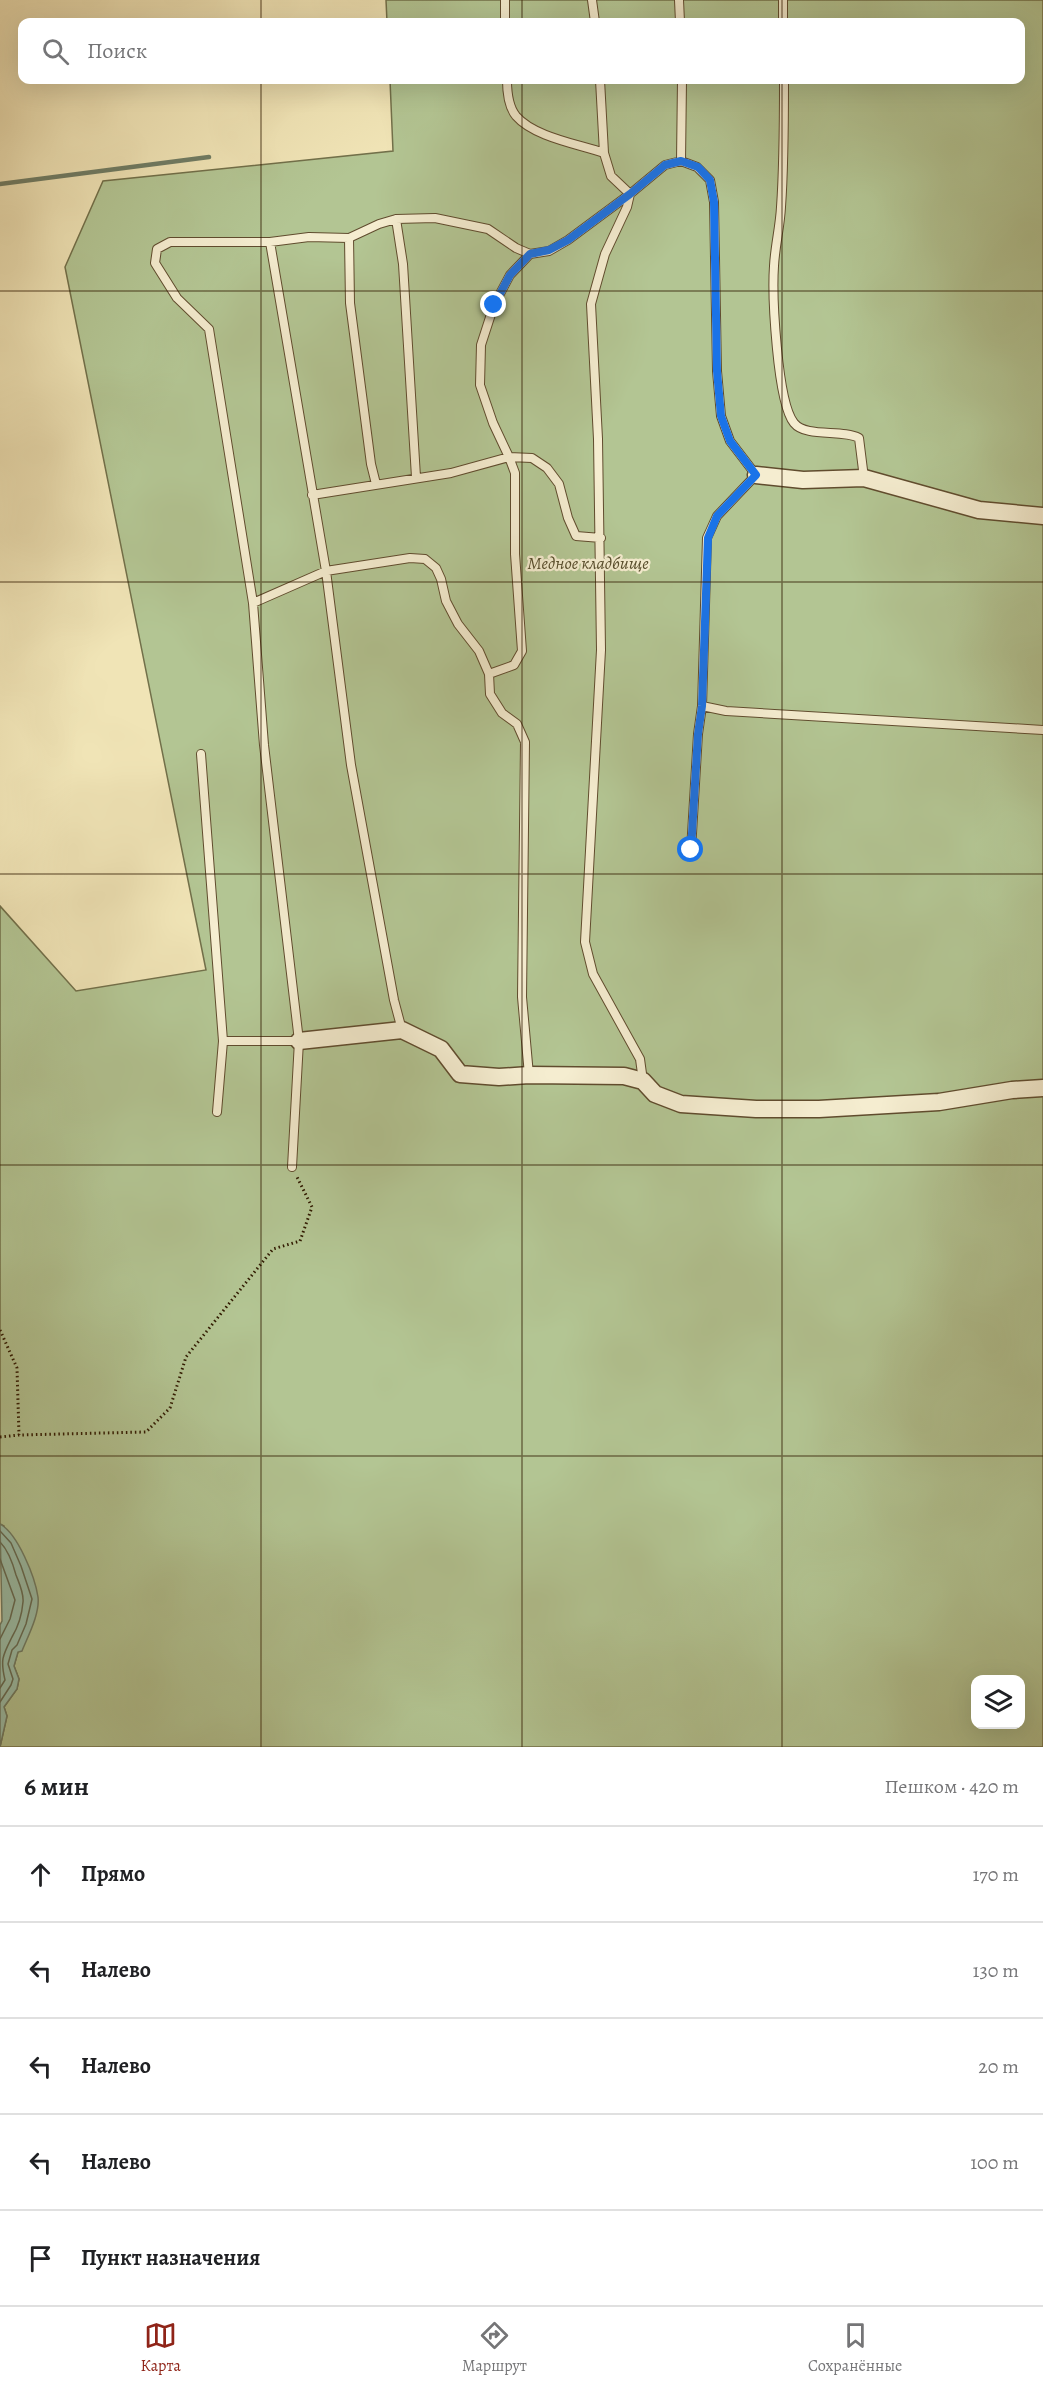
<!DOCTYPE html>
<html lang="ru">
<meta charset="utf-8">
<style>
body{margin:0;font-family:Alegreya,serif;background:#f2f2f2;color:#202124}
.controls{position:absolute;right:18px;bottom:18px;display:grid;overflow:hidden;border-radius:12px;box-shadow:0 6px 24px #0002}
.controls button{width:54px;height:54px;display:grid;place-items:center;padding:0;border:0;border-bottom:2px solid #e0e0e0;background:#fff;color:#202124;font:30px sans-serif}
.stop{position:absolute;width:18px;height:18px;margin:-14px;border:4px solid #1a73e8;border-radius:50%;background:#fff}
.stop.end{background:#1a73e8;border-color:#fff;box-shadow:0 2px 6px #0008}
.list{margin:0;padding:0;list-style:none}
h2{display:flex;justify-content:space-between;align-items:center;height:78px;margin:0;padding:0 24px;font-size:26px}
h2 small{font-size:20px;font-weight:400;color:#757577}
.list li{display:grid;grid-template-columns:39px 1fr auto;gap:18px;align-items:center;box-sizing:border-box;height:96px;padding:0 24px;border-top:2px solid #e0e0e0}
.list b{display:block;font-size:22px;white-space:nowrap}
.list em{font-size:20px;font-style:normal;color:#757577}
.icon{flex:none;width:33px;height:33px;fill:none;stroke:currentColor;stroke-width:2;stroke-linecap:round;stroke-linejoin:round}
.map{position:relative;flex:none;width:1043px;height:1747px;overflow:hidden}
.search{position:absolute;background:#fff;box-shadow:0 6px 24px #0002;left:18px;right:18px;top:18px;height:66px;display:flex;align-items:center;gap:15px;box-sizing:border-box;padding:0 21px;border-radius:12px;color:#757577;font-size:22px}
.sheet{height:558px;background:#fff}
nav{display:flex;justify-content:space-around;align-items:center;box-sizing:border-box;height:84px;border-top:2px solid #e0e0e0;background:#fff;font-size:16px;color:#757577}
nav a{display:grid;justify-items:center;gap:3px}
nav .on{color:#8f2418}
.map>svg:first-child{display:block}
</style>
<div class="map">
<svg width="1043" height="1747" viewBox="0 0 1043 1747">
<rect width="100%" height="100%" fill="#f0e4b6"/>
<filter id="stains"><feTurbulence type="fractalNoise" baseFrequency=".00333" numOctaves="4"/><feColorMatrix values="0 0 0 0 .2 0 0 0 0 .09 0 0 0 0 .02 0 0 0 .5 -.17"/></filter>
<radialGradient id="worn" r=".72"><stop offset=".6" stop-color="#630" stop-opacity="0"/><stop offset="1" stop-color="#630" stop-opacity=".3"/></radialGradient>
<!-- green -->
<path fill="#b3c593" stroke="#72704a" stroke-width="1.5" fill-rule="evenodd" d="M386,0H1043V1747H0L7,1716L4,1707L17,1689L19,1679L14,1666L18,1652L4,1526L0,1524V906L76,991L206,970L65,267L103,181L393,151L390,80H1020V22H387ZM976,1680H1020V1724H976Z"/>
<!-- water -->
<path fill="#9bbfa9" stroke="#707d65" stroke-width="1.5" d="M0,1524C18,1534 35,1577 38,1597C40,1614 28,1636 22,1651L18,1652L14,1666L19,1679L17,1689L4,1707L7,1716L0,1747V1625L2,1621Z"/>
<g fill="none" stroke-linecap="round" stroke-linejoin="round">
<!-- shore -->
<path stroke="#666c54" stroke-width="1.5" d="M0,1531L11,1543L21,1566L32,1599L26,1624L17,1645L12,1650L8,1664L13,1679L11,1685L0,1702
M0,1542C8,1550 13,1564 16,1575C19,1583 24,1593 23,1602C22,1614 18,1627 12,1637C3,1655 0,1659 5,1680L0,1688
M0,1559L15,1600L10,1619L0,1639"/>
<!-- stream -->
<path stroke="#707d65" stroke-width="4.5" d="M0,184L209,157"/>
<!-- service casing -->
<g stroke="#604c2e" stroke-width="10">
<path id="service" d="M505,0V22
M592,0L595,22
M679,0L680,22
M783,0V22
M507,80C507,91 508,106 516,116C534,137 578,144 604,153
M600,80L604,153L611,176L630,194
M784,80C784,122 784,165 781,207C780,227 775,246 774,266C772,295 777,402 794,423C806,438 842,429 859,438L864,478
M681,161L682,80
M630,194L627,207L605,254L591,304L598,439L601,650L585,942L593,974L640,1059L643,1081
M396,219L403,264L416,477
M349,238L350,303L371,464L376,484
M270,242L326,571L351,765L394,1000L402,1030
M312,495L451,473L509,457L532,458L547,468L559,484L568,518L576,536L601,538
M253,603L326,571L410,558L425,559L436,568L441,579L446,601L458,624L479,651L489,674L490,694L502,713L517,724L525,742L522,997L529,1075
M489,674L514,665L522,651L515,554V473L509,457L493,423L480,385L481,345L494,305L510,275L530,254
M702,706L726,711L1043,730
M201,754L223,1041
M217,1112L223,1041H299
M292,1167L299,1041L264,745L253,603L209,329L177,298L155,263L157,249L170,242H270L309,237L349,238L379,224L396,219L435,218L488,229L516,248L530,254L549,251L568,240L630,194L665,165L681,161L697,167L710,180L714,202L717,371L721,416L730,441L756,475L717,516L707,538L702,706L698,734L691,850"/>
</g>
<!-- minor casing -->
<g stroke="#604c2e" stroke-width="19">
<path id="minor" d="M756,475L803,480L864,478L979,510L1043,516
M299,1041L402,1030L441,1049L460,1074L499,1077L529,1075L624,1076L643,1081L655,1094L681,1104L756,1109H819L939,1102L1012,1090L1043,1088"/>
</g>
<!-- path -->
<path stroke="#301a00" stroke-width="3" stroke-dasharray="1.5 3" stroke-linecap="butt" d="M0,1330L17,1368L19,1435
M0,1437L19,1435L146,1432L170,1408L186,1357L273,1249L300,1241L312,1207L296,1175"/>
<!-- service -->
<use href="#service" stroke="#f5edd0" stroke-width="8"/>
<!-- minor -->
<use href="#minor" stroke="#f5edd0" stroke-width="16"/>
</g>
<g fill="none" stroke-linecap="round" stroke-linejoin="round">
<!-- route -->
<path stroke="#1a73e8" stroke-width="8" d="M494,305L510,275L530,254L549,250L568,240L630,194L665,165L681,161L698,167L710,180L714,202L717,371L721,416L730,441L756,475L717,516L708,538L702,706L698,734L691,850"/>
</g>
<!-- grid -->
<path fill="none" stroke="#301a00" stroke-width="1.5" stroke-opacity="0.55" d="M261,0V22M522,0V22M782,0V22M261,80V1747M522,80V1747M782,80V1747M0,291H1043M0,582H1043M0,874H1043M0,1165H1043M0,1456H1043"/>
<g text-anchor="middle" stroke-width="4.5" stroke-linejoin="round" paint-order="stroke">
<!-- park labels -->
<g font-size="18" font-style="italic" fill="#574d2c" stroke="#f5edd0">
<text x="588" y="569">Медное кладбище</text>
</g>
</g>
<rect width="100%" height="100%" filter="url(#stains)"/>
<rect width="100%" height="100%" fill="url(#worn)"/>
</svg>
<div class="controls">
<button><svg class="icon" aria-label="layers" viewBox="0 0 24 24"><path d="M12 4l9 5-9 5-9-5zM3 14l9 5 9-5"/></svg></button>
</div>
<div class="stop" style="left:691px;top:850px"></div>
<div class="stop end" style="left:494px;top:305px"></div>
<div class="search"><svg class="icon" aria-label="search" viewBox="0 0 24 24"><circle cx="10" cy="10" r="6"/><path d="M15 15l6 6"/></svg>Поиск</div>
</div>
<section class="sheet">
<h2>6 мин<small>Пешком · 420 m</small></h2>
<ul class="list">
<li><svg class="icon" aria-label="ahead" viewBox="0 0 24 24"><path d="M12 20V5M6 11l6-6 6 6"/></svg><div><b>Прямо</b></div><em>170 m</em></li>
<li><svg class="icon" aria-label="left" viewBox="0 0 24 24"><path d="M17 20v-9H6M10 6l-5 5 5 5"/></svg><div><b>Налево</b></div><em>130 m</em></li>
<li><svg class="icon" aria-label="left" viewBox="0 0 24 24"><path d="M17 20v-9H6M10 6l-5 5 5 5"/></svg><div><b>Налево</b></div><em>20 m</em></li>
<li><svg class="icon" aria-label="left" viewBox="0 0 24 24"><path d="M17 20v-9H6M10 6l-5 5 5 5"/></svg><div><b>Налево</b></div><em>100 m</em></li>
<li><svg class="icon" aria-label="arrive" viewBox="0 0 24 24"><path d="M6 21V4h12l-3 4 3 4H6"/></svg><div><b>Пункт назначения</b></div></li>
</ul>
</section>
<nav>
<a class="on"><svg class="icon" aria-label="map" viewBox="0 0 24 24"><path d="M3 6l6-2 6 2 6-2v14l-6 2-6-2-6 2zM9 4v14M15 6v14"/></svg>Карта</a>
<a><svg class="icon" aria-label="directions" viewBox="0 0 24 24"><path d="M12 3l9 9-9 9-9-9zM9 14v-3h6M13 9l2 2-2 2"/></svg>Маршрут</a>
<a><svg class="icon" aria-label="saved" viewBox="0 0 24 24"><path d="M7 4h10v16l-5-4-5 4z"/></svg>Сохранённые</a>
</nav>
